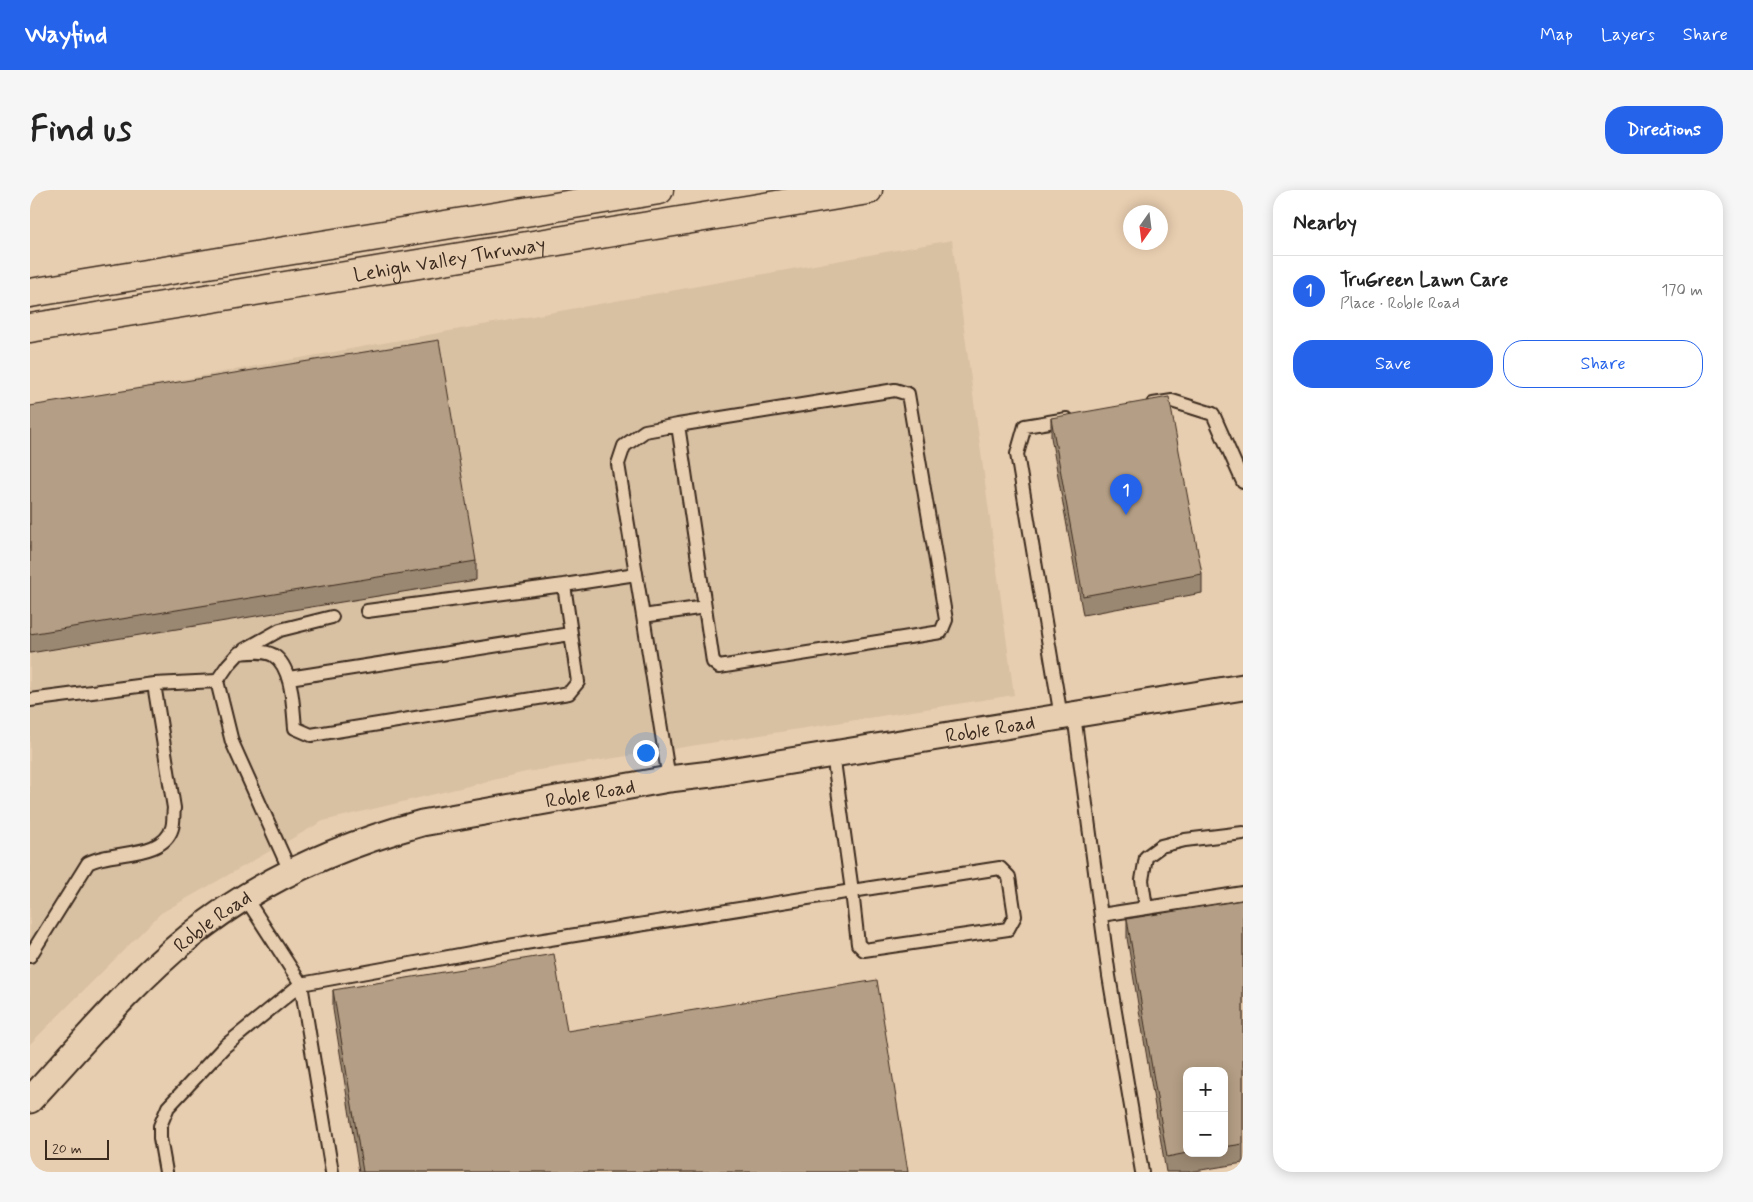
<!DOCTYPE html>
<meta charset="utf-8">
<style>
body{margin:0;font-family:Mynerve,sans-serif;background:#f6f6f6;color:#222}
.controls{position:absolute;right:15px;bottom:15px;display:grid;overflow:hidden;border-radius:10px;box-shadow:0 2px 12px #0003}
.controls button{width:45px;height:45px;display:grid;place-items:center;padding:0;border:0;border-bottom:1px solid #e0e0e0;background:#fff;color:#222;font:25px sans-serif}
.compass{position:absolute;left:1093px;top:15px;width:45px;height:45px;border-radius:50%;background:#fff;box-shadow:0 2px 12px #0003;rotate:194deg}
.scale{position:absolute;left:15px;bottom:12px;width:64px;box-sizing:border-box;padding-left:5px;border:2px solid #3b2a1e;border-top:0;font-size:14px;line-height:18px;white-space:nowrap;color:#3b2a1e;-webkit-text-stroke:4px #e8ceb0;paint-order:stroke}
.you{position:absolute;left:615px;top:562px;width:18px;height:18px;margin:-12px;border:4px solid #fff;border-radius:50%;background:#1a73e8;box-shadow:0 0 0 8px #1a73e833}
.badge{display:grid;place-items:center;width:32px;height:32px;border-radius:50%;background:#2563eb;color:#fff;font-size:16px;font-weight:700}
.pin{position:absolute;translate:-50% -41px;filter:drop-shadow(0 1px 2px #0008)}
.pin::after{content:'';position:absolute;top:26px;width:18px;height:15px;background:inherit;clip-path:polygon(0 0,100% 0,50% 100%)}
.list{margin:0;padding:0;list-style:none}
h2{display:flex;justify-content:space-between;align-items:center;height:65px;margin:0;padding:0 20px;font-size:21px}
h2 small{font-size:16px;font-weight:400;color:#767676}
.list li{display:grid;grid-template-columns:32px 1fr auto;gap:15px;align-items:center;box-sizing:border-box;height:70px;padding:0 20px;border-top:1px solid #e0e0e0}
.list b{display:block;font-size:19px;white-space:nowrap}
.list p{margin:0;font-size:16px;white-space:nowrap;color:#767676}
.list em{font-size:16px;font-style:normal;color:#767676}
.actions{display:flex;gap:10px;padding:15px 20px}
.actions a{flex:1;padding:11px 0;border:1px solid #2563eb;border-radius:20px;text-align:center;font-size:18px;color:#2563eb}
.actions .main{background:#2563eb;color:#fff}
.map{position:relative;flex:none;width:1213px;height:982px;overflow:hidden;border-radius:20px}
header{display:flex;align-items:center;gap:30px;box-sizing:border-box;height:70px;padding:0 25px;background:#2563eb;color:#fff}
header strong{font-size:24px}
nav{display:flex;gap:28px;margin-inline-start:auto;font-size:18px}
.intro{display:flex;align-items:center;justify-content:space-between;box-sizing:border-box;height:120px;padding:0 30px}
h1{margin:0;font-size:35px}
.button{padding:12px 22px;border-radius:20px;background:#2563eb;color:#fff;font-size:18px;font-weight:700}
main{display:flex;gap:30px;padding:0 30px}
aside{flex:1;background:#fff;border-radius:20px;box-shadow:0 2px 12px #0003}
.map>svg:first-child{display:block}
</style>
<header>
<strong>Wayfind</strong>
<nav><a>Map</a><a>Layers</a><a>Share</a></nav>
</header>
<div class="intro"><h1>Find us</h1><a class="button">Directions</a></div>
<main>
<div class="map">
<svg width="1213" height="982" viewBox="0 0 1213 982">
<rect width="100%" height="100%" fill="#e8ceb0"/>
<filter id="ink" filterUnits="userSpaceOnUse"><feTurbulence type="fractalNoise" baseFrequency=".02" numOctaves="2"/><feDisplacementMap in="SourceGraphic" scale="10" xChannelSelector="R" yChannelSelector="G"/><feConvolveMatrix kernelMatrix="1 2 1 2 8 2 1 2 1" color-interpolation-filters="sRGB"/></filter>
<g filter="url(#ink)">
<!-- built -->
<path fill="#d8c0a3" d="M922,50L984,505L496,582L293,631L131,723L0,854V217Z"/>
<g fill="none" stroke-linecap="round" stroke-linejoin="round">
<!-- lane casing -->
<g stroke="#3b2a1e" stroke-width="16">
<path id="lane" d="M1123,214L1142,211L1183,224L1213,292
M337,421L534,395
M613,426L588,274L594,256L615,241L648,235
M214,460L250,440L302,427
M259,488L540,444
M0,510L124,494
M1044,525L1079,786L1112,982
M1031,527L987,264L995,236L1037,229
M639,589L613,426L675,417L683,472L689,477L911,442L916,430L878,204L865,200L648,235L675,417
M970,678L979,687L985,726L978,739L834,760L828,754L822,701Z
M260,681L202,552L187,491L198,475L209,463C220,462 233,460 243,465C263,477 263,518 265,538L281,545L539,503L548,492L534,395L606,384
M215,707L271,794L495,753L822,701L803,564
M1116,718L1112,690L1116,667L1131,656L1155,650L1213,643
M1071,725L1213,703
M0,766L58,673C81,660 133,669 142,638C144,632 143,624 144,618L124,494L187,491
M271,794L302,982
M136,982L130,948V936L138,917L195,856L271,794"/>
</g>
<!-- street casing -->
<g stroke="#3b2a1e" stroke-width="29">
<g id="street">
<path id="s1" d="M0,910C51,855 100,795 159,747C227,691 308,656 392,633L639,589L681,584L1213,497"/>
</g>
</g>
<!-- highway casing -->
<g stroke="#3b2a1e" stroke-width="31">
<g id="highway">
<path d="M0,103L629,0"/>
<path id="s2" d="M0,138L838,0"/>
</g>
</g>
<!-- lane -->
<use href="#lane" stroke="#e8ceb0" stroke-width="12"/>
<!-- street -->
<use href="#street" stroke="#e8ceb0" stroke-width="25"/>
<!-- highway -->
<use href="#highway" stroke="#e8ceb0" stroke-width="28"/>
</g>
<!-- wall -->
<path fill="#9b8872" stroke="#3b2a1e" fill-rule="evenodd" d="M0,216L446,371V390L0,463Z
M1021,228L1172,384V403L1053,425L1021,247Z
M1213,710V973L1159,982H1136L1097,748V729ZM1194,881V963H1157Z
M303,800L878,982H329L303,819Z"/>
<!-- building -->
<path fill="#b49e85" stroke="#3b2a1e" d="M409,150L446,371L0,444V216Z
M1139,207L1172,384L1053,406L1021,228Z
M1213,710V954L1194,957V881H1157V963L1137,967L1097,729Z
M524,764L537,841L847,790L878,982H333L303,800Z"/>
</g>
<g text-anchor="middle" stroke-width="4.5" stroke-linejoin="round" paint-order="stroke">
<!-- street labels -->
<g font-size="20" fill="#3b2a1e" stroke="#e8ceb0">
<text dy="7" stroke="none"><textPath href="#s2" startOffset="425">Lehigh Valley Thruway</textPath></text>
<text dy="7" stroke="none"><textPath href="#s1" startOffset="1065">Roble Road</textPath></text>
<text dy="7" stroke="none"><textPath href="#s1" startOffset="660">Roble Road</textPath></text>
<text dy="7" stroke="none"><textPath href="#s1" startOffset="256">Roble Road</textPath></text>
</g>
</g>
</svg>
<div class="controls">
<button>+</button>
<button>−</button>
</div>
<svg class="compass" viewBox="-18 -18 36 36"><path d="M0-13l5 13h-10z" fill="#e53935"/><path d="M0 13l5-13h-10z" fill="#767676"/></svg>
<div class="scale">20 m</div>
<div class="you"></div>
<div class="pin badge" style="left:1096px;top:325px">1</div>
</div>
<aside>
<h2>Nearby<small></small></h2>
<ul class="list">
<li><span class="badge">1</span><div><b>TruGreen Lawn Care</b><p>Place · Roble Road</p></div><em>170 m</em></li>
</ul>
<div class="actions"><a class="main">Save</a><a>Share</a></div>
</aside>
</main>
